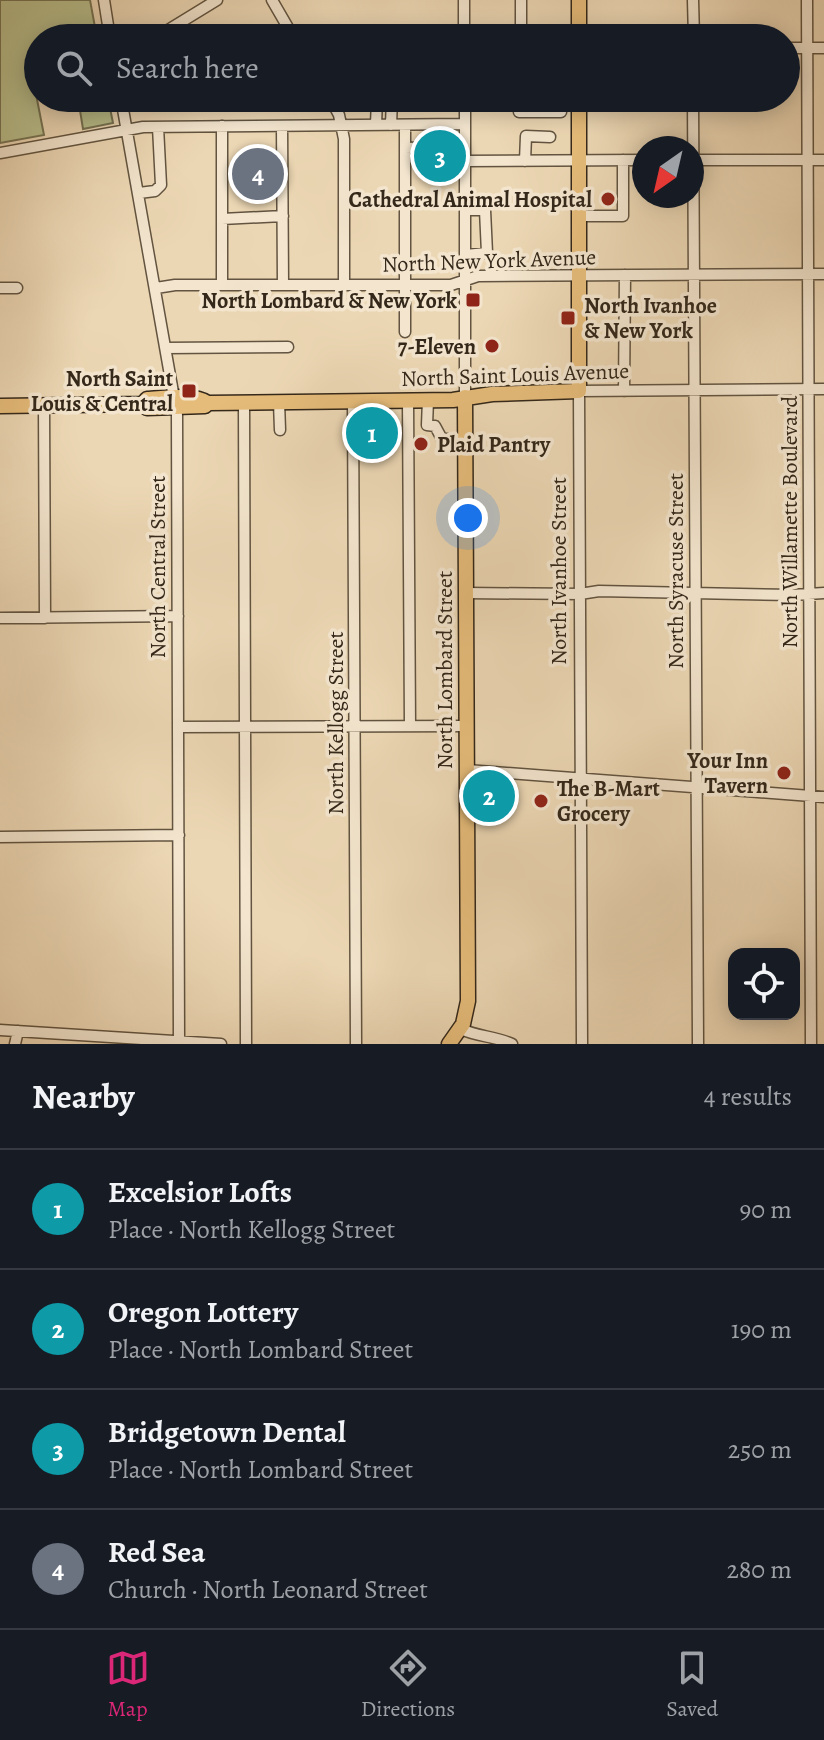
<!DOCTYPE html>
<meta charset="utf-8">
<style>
body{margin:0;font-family:Alegreya,serif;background:#242831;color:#f1f3f6}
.controls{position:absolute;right:24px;bottom:24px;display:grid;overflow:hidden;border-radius:16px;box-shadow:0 4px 20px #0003}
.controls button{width:72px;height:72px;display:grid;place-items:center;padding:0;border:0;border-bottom:2px solid #363941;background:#171b24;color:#f1f3f6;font:40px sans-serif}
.compass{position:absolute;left:632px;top:136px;width:72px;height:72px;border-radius:50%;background:#171b24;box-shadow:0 4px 20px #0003;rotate:214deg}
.you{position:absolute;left:468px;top:518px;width:28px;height:28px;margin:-20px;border:6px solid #fff;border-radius:50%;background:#1a73e8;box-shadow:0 0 0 12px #1a73e833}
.badge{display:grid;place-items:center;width:52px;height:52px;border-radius:50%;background:#db2777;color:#fff;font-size:26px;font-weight:700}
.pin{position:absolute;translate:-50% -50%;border:4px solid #fff;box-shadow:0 2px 8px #0006}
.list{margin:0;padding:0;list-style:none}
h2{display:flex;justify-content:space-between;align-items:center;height:104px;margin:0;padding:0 32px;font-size:34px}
h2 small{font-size:26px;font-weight:400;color:#9ea1a6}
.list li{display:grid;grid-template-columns:52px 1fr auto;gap:24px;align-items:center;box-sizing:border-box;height:120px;padding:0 32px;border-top:2px solid #363941}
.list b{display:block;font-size:30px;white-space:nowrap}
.list p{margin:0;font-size:26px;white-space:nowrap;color:#9ea1a6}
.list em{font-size:26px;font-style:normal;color:#9ea1a6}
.icon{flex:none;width:44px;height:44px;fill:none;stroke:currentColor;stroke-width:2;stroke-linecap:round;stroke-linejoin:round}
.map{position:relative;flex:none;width:824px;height:1044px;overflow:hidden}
.search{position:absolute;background:#171b24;box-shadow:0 4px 20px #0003;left:24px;right:24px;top:24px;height:88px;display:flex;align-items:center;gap:20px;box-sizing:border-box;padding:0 28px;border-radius:44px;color:#9ea1a6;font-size:30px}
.sheet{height:584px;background:#171b24}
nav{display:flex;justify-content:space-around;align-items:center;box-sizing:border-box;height:112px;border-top:2px solid #363941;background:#171b24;font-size:22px;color:#9ea1a6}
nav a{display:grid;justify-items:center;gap:4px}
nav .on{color:#db2777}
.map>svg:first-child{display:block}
</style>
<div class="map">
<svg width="824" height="1044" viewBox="0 0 824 1044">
<rect width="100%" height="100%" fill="#ecd7b4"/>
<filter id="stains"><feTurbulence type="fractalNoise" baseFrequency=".0025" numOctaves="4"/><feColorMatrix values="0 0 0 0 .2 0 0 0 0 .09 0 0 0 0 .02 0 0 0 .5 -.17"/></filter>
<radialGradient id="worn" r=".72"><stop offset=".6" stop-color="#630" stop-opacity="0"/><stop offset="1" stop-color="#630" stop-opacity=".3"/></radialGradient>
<!-- green -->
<path fill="#b8be8c" stroke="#767353" stroke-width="2" d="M0,0H90L97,38H38V77L33,79L44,135L0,143Z
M78,98H108L113,123L83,129Z"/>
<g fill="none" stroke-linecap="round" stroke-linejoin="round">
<!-- minor casing -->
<g stroke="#625440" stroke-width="13">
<path id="minor" d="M104,0L110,38
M272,0L294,38
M464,0V38
M521,0V38
M693,0L694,38
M807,0L811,1044
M155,38L217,0
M786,48H824
M121,98L177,415L179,1041
M330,98L339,115L344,139V285
M465,98V397
M519,98V112H561
M693,98L698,1044
M376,125L377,98
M391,125L392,98
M405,125V332
M282,126L283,285
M405,148L446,147
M0,153L143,127L464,124
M692,160H824
M465,161L644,160
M525,161L526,136L550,137
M139,193L155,191L161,185L158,127
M465,210H485L487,253L465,255
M579,216H623V160
M222,219L283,216
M222,285V126
M0,288H17
M156,288L175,285H451L478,276L824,274
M166,348L288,347
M624,391L625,275
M428,400L427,425L435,426L442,439H465
M353,401L356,1044
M408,401L410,726
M279,402L280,430
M244,403L246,1044
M44,405L45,618
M466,593L580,594L599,591L792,595L824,593
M0,618L178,616
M178,727L467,726
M467,770L824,797
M0,837L179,835
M461,1029C478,1037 495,1036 512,1044
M0,1030L221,1044
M15,1044L18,1031
M582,1044L579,391L824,389"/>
</g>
<!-- major casing -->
<g stroke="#34281a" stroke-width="17">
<path id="major" d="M579,0V38
M143,404L147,399C165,398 193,393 208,403L453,400L492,394L579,391V98
M0,406L143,404L147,408L205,406
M449,1044L463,1024L468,1001L465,397"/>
</g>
<!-- minor -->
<use href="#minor" stroke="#f3e5ce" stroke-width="10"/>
<!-- major -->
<use href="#major" stroke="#e6bc7a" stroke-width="14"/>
</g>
<!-- markers -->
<g fill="#8f2418" stroke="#f3e5ce" stroke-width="3">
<circle cx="608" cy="199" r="8"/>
<rect x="465" y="292" width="16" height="16" rx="4"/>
<rect x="560" y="310" width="16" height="16" rx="4"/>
<circle cx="492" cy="346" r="8"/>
<rect x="181" y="383" width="16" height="16" rx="4"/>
<circle cx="421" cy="444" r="8"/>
<circle cx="784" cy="773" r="8"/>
<circle cx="541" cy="801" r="8"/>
</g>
<g text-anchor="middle" stroke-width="7" stroke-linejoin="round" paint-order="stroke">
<!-- poi labels -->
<g font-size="22" font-weight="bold" fill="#34281a" stroke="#f3e5ce" text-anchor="end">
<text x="592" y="207">Cathedral Animal Hospital</text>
<text x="457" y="308">North Lombard &amp; New York</text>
<text x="584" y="313" text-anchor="start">North Ivanhoe<tspan x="584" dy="25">&amp; New York</tspan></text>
<text x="476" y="354">7-Eleven</text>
<text x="173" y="386">North Saint<tspan x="173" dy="25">Louis &amp; Central</tspan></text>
<text x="437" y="452" text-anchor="start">Plaid Pantry</text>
<text x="768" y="768">Your Inn<tspan x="768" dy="25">Tavern</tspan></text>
<text x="557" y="796" text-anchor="start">The B-Mart<tspan x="557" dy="25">Grocery</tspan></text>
</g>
<!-- street labels -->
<g font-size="22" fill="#34281a" stroke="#f3e5ce">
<text transform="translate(489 260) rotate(-2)" y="8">North New York Avenue</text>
<text transform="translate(515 374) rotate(-2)" y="8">North Saint Louis Avenue</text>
<text transform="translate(789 522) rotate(-90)" y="8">North Willamette Boulevard</text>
<text transform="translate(157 567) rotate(-90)" y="8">North Central Street</text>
<text transform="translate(558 571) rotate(-90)" y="8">North Ivanhoe Street</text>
<text transform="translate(675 571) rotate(-90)" y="8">North Syracuse Street</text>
<text transform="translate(444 670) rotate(-90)" y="8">North Lombard Street</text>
<text transform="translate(335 723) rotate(-90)" y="8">North Kellogg Street</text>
</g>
</g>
<rect width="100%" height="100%" filter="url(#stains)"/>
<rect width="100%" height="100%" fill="url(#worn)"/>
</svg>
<div class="controls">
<button><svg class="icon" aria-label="locate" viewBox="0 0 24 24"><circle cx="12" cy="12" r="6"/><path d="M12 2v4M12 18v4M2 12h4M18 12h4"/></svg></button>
</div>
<svg class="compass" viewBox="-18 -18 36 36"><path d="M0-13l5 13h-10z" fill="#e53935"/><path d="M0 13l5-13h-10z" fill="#9ea1a6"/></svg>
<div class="you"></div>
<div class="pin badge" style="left:372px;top:433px;background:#0f9aa8">1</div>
<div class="pin badge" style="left:489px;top:796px;background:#0f9aa8">2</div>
<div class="pin badge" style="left:440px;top:156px;background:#0f9aa8">3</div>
<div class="pin badge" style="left:258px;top:174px;background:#6b7280">4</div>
<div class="search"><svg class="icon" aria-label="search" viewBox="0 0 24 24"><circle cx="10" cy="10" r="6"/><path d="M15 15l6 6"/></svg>Search here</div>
</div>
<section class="sheet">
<h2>Nearby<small>4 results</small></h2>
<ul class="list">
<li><span class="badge" style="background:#0f9aa8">1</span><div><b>Excelsior Lofts</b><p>Place · North Kellogg Street</p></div><em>90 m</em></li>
<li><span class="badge" style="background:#0f9aa8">2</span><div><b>Oregon Lottery</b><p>Place · North Lombard Street</p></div><em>190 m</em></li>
<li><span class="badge" style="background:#0f9aa8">3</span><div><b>Bridgetown Dental</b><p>Place · North Lombard Street</p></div><em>250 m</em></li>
<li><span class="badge" style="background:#6b7280">4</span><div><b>Red Sea</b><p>Church · North Leonard Street</p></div><em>280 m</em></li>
</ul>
</section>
<nav>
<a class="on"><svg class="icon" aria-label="map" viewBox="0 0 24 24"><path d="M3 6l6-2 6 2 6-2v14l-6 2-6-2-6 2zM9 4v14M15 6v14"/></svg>Map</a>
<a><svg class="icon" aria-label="directions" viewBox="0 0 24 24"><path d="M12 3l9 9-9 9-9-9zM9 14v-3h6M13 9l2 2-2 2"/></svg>Directions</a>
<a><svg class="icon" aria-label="saved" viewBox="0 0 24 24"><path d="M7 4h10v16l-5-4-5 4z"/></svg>Saved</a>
</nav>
